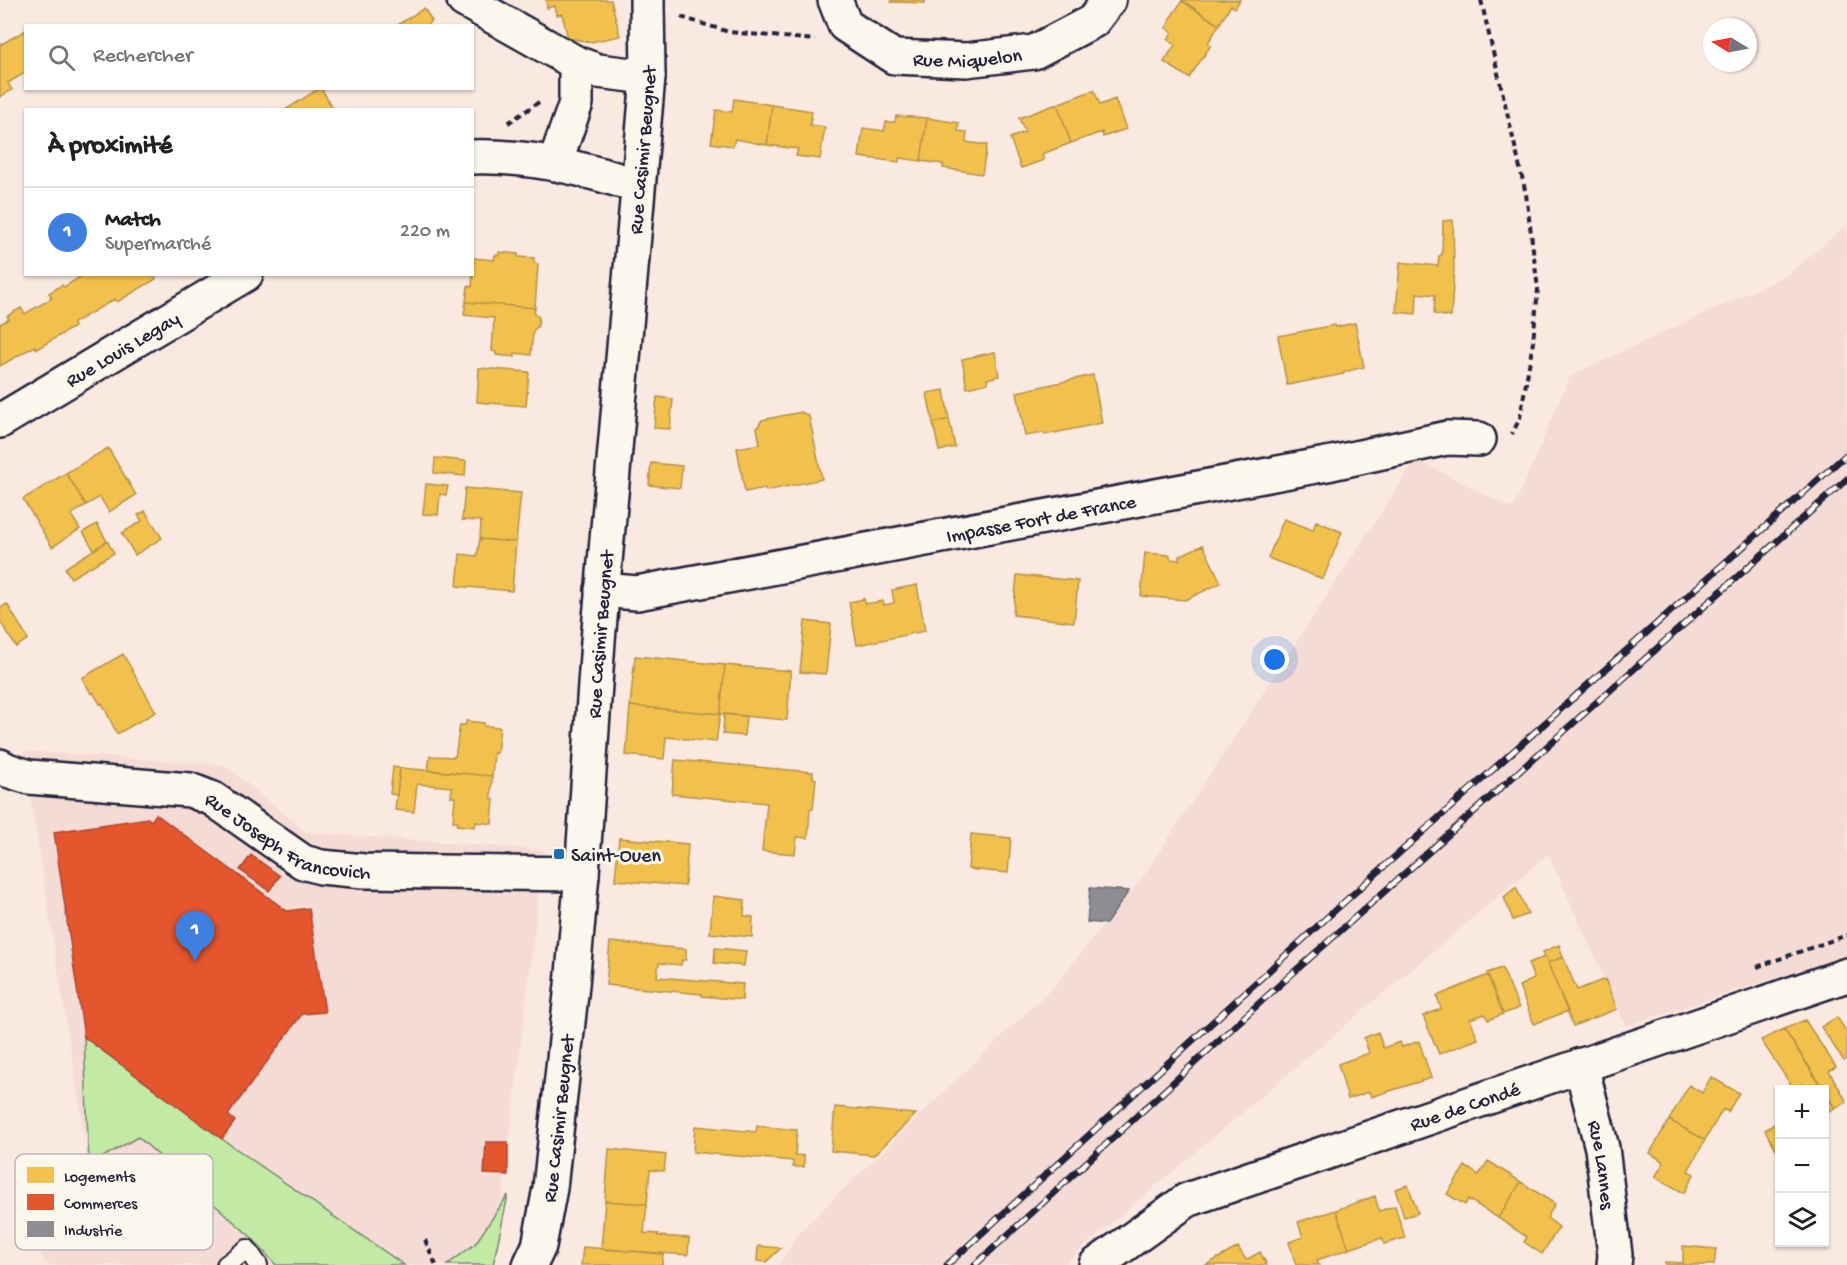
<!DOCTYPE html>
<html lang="fr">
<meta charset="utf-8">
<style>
body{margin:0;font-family:"Gochi Hand",sans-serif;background:#f2f2f2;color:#202124}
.controls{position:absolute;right:18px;bottom:18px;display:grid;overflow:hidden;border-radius:0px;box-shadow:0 2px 4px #0004}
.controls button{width:54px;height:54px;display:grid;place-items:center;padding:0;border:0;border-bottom:2px solid #e0e0e0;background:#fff;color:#202124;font:30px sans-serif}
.compass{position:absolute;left:1703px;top:18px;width:54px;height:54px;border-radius:50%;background:#fff;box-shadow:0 2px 4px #0004;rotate:280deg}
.you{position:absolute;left:1275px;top:660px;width:21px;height:21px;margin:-15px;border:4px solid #fff;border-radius:50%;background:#1a73e8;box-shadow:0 0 0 9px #1a73e833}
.badge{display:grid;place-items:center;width:39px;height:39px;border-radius:50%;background:#ea580c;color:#fff;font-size:20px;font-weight:700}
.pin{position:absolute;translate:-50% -50px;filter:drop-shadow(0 2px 3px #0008)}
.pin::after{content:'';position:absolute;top:32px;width:21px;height:18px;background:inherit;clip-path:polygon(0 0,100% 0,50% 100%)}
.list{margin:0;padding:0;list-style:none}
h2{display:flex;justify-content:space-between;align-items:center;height:78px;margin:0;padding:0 24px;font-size:26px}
h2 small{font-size:20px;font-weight:400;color:#757577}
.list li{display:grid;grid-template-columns:39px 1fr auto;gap:18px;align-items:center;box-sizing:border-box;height:90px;padding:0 24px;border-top:2px solid #e0e0e0}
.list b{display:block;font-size:22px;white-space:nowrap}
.list p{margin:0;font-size:20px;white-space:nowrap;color:#757577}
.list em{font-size:20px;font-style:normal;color:#757577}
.icon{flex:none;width:33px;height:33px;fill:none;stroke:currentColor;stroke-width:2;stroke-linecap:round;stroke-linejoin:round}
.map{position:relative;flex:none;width:1847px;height:1265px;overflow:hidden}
.search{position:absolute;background:#fff;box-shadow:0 2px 4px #0004;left:24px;top:24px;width:450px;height:66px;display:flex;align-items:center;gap:15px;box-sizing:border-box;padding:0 21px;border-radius:0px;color:#757577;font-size:22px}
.panel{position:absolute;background:#fff;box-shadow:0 2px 4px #0004;left:24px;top:108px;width:450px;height:168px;border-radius:0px}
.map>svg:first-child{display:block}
</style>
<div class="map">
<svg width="1847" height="1265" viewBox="0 0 1847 1265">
<rect width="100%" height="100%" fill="#fae9e0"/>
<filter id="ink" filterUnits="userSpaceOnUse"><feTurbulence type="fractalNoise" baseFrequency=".0167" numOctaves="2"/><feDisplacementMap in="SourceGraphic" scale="12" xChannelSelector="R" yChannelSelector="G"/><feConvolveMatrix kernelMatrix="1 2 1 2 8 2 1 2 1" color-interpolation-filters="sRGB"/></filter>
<g filter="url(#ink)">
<!-- built -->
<path fill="#f5dbd5" d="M1847,225V955L1626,1026L1548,854L1062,1265H779L799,1232L1056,984L1145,874L1416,459L1513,509L1570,376L1789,274Z
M23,751L225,765L306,832L544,850L496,1252L490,1265H47L28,1234L94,1196Z"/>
<!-- green -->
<path fill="#c3eaa5" stroke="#728670" stroke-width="1.5" d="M84,1037L222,1139L404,1265H276L251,1237L138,1137L89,1165Z
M508,1195L493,1265H447L475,1244Z"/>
<!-- homes -->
<path fill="#f2c14e" stroke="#b49148" stroke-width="1.5" d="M546,0H611L620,36L591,42L568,38L562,14L557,15L555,6L547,8Z
M891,0H925V3L891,2Z
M1182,0H1240L1235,8L1231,5L1219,25Z
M1182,1L1219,25L1208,43L1211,45L1189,78L1164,62L1175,45L1168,40L1172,32L1166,28L1170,22L1169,20Z
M424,8L432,21L425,26H396Z
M26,30V72L8,83L12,90L0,97V45Z
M321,88L334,110H285L320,88Z
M1094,90L1100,105L1115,99L1126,129L1103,137L1102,132L1071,143L1057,104Z
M734,99L772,105L767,145L735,139L733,146L711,143L716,110L732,112Z
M1057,104L1071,143L1042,154L1044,160L1021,168L1010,138L1025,132L1019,118Z
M772,105L812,111L810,125L825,127L820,159L796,156L798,149L767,145Z
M896,116L927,118L921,161L899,158V162L859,157L863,128L884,131L886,122H895Z
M927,118L959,123L958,131L967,132L966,142L987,145L982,174L943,168V164L921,161Z
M1453,220L1454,268L1451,317L1434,314L1435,295L1417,293L1416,314L1396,312L1400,262L1438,266L1439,256L1442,255L1443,221Z
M499,252L518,254V257L534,258V263L538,264L535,308L466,302L468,286L472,287L474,258L494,260L495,255H499Z
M85,274H156L155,275L156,279L117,302L115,299L73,323L74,327L37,349L35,346L0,366V324L9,319L7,316L21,308L25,314L52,298L49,293L62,285L64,287Z
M466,302L535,308L534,313L539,317L538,326L533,331L531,355L515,353V357L496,355V352L492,351L494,318L464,315Z
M1355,323L1364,367L1344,372V374L1287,385L1278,336L1335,325V327Z
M995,352L999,376L987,379L988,383L967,388L962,359Z
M479,368L529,372L526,406L477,402Z
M1093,375L1102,423L1045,435L1044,433L1025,436L1017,392Z
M944,390L949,419L933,423L927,393Z
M657,397L673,399L670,429L654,428Z
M801,412L809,416L822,479L766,491L765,488L745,492L737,448L760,444L757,428L762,420Z
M949,419L955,447L939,451L933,423Z
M108,448L136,495L109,512L100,497L86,505L66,473Z
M435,458L466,461L465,476L434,473Z
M651,463L682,466L680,488L649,485Z
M66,473L86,505L71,515L80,529L52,547L23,499Z
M426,484L448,486L446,495L440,494L438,515L423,514Z
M465,488L521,493L516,542L480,539L481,521L462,520Z
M145,511L162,538L135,555L122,533L142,521L138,515Z
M1284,519L1313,530L1316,521L1342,532L1323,579L1268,558Z
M97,524L107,541L94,550L83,532Z
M480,539L516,542L512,591L457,586L460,554L477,556Z
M107,541L114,553L71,578L65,568Z
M1203,545L1221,583L1185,600L1141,596L1145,553L1170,555V559L1179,560V556Z
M1017,575L1078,581L1074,622L1013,615Z
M917,585L925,631L857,645L849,602L864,599L865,604L883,601L884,605L894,603L892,590Z
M7,604L28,639L16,647L0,621V608Z
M805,621L831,624L826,674L800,672Z
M123,654L156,712L117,734L102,703L100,704L93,692L91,693L82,678Z
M635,656L725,665L720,714L630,706Z
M725,665L791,671L787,720L720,714Z
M630,706L720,714L716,742L666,737L664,759L626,755Z
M724,714L746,716L744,736L723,734Z
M466,721L484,723V726L500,727L497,753H494L492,776L428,770L430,756L455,757L460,725H466Z
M675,760L813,772V778L816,779L813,809H810L808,838L797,837L795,854L762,851L767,803L672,794Z
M393,767L400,768L397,795L390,794Z
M400,768L492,776L491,798L494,799L492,824L476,822L475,827L457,825L458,821H453L455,797H451L452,787L417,784L414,812L395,810Z
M971,834L1011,838L1008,873L968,869Z
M619,838L688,844L685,886L615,880Z
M1516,887L1528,914L1513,920L1504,897Z
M713,896L745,900L744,916L753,917L752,937L710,933Z
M610,942L686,949V960H682L681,965L659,963L657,977L743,984L742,1000L702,996V994L606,985Z
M1559,945L1563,957L1548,963L1543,952Z
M715,948L746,951L744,966L714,963Z
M1545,957L1568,1011L1534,1024L1519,986L1534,979L1528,963Z
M1563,957L1577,990L1605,979L1617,1009L1573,1026L1548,963Z
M1502,968L1519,1008L1503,1014L1487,973Z
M1488,975L1503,1014L1488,1020L1485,1014L1470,1019L1478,1039L1439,1054L1423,1016L1441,1009L1437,996Z
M1837,1017L1847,1033V1059L1844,1061L1821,1027Z
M1805,1020L1836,1067L1829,1071L1847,1102L1835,1108L1784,1029Z
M1784,1029L1814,1074L1823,1090H1807L1803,1084L1793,1088L1761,1040Z
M1378,1032L1383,1048L1400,1042L1402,1047L1419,1041L1431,1078L1371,1097L1369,1092L1348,1099L1338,1064L1369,1053L1364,1038Z
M1711,1077L1739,1093L1728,1112L1723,1109L1705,1140L1669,1120L1689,1085L1702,1093Z
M1824,1091L1835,1108L1829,1111L1824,1104Z
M835,1107L916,1114L874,1155L831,1151Z
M1669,1120L1705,1140L1688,1171L1694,1174L1684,1193L1655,1177L1664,1162L1650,1153Z
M1776,1123L1780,1129V1156L1765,1130Z
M695,1126L756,1132L757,1126L797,1130L795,1155L804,1156V1167H793V1161L693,1152Z
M609,1149L666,1155L664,1171L650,1170L647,1204L605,1201Z
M1488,1161L1521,1182L1498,1218L1468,1199L1465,1205L1447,1194L1465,1166L1479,1175Z
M1521,1182L1555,1204L1547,1218L1559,1227L1542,1254L1524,1242L1527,1237L1498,1218Z
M1408,1185L1418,1213L1404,1217L1395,1189Z
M1375,1196L1379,1211L1395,1206L1405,1238L1384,1244L1382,1238L1349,1249L1336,1210Z
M605,1201L647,1204L644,1233L659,1234L658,1236L689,1238L688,1255L601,1249Z
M1336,1210L1349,1249L1317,1260L1319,1265H1296L1289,1242L1303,1237L1298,1222Z
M758,1246L781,1248L766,1262L757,1261Z
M1683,1246L1716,1249L1714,1265H1665V1262L1683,1263Z
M583,1247L663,1254L662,1265H581Z
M1238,1247L1246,1260L1260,1252L1267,1265H1206Z"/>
<!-- shops -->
<path fill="#e4572e" stroke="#aa4732" stroke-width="1.5" d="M156,814L287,911L309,908L325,1012L302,1014L228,1115L235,1121L222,1139L84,1037L54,832L148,818L151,821Z
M251,855L280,876L269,891L240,870Z
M486,1142H508V1175L484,1174Z"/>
<!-- industry -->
<path fill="#8d8d92" stroke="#6d6d78" stroke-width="1.5" d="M1090,888L1129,891L1106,924L1087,922Z"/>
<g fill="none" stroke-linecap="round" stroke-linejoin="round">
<!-- lane casing -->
<g stroke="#22223b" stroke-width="22">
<path id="lane" d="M226,1265L247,1249L258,1265"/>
</g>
<!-- street casing -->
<g stroke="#22223b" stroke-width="38">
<g id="street">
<path d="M464,0L576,63L598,71L648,77"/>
<path id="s1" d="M835,0L845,25L894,57L966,60L1034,52L1093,21L1109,0"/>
<path d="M472,157C529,155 584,168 637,186"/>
<path d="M555,163L576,103V63"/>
<path id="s2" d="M0,421L246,274"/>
<path id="s3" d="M602,590L637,593L1332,463L1447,438L1479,439"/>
<path id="s4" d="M0,766L7,770L29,777L190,790L213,799L303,862L321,867L364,871L582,874"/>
<path id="s5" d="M1581,1065L1602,1148L1615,1255L1614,1265"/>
</g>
</g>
<!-- secondary casing -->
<g stroke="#22223b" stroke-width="38">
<g id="secondary">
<path id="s6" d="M530,1265L539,1246L550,1188L572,985L582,874L598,641L648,77L647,0"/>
<path id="s7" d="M1096,1265L1187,1200L1847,975"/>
</g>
</g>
<!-- path -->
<path stroke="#22223b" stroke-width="4" stroke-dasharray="6 4.5" stroke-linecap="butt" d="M1481,0L1526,194L1538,289L1533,342L1520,418L1512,434
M681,17L729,32L815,40
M508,123L542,100
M1757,967L1847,935
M425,1240L436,1265"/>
<!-- lane -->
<use href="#lane" stroke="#fbf7ec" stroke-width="18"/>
<!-- street -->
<use href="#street" stroke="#fbf7ec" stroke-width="33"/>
<!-- secondary -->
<use href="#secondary" stroke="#fbf7ec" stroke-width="33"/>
<!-- rail casing -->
<g stroke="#22223b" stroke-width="7">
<path id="rail" d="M947,1265L1333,912L1847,454
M975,1265L1266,997L1847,479"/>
</g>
<!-- rail -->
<use href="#rail" stroke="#fbf7ec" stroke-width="4.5" stroke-dasharray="14" stroke-linecap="butt"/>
</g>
</g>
<!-- markers -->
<rect fill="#1f6fb2" stroke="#fbf7ec" stroke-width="2" x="553" y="848" width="12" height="12" rx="3"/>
<g text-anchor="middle" stroke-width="6" stroke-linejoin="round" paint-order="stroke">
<!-- street labels -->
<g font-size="20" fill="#22223b" stroke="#fbf7ec">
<text dy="7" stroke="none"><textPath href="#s1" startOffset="159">Rue Miquelon</textPath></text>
<text dy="7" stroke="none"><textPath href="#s6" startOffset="1122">Rue Casimir Beugnet</textPath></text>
<text dy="7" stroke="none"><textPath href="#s2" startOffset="142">Rue Louis Legay</textPath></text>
<text dy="7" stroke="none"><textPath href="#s3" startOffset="446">Impasse Fort de France</textPath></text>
<text dy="7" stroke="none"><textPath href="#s6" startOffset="636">Rue Casimir Beugnet</textPath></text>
<text dy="7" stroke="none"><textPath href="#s4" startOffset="303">Rue Joseph Francovich</textPath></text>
<text dy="7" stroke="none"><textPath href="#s7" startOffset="405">Rue de Condé</textPath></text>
<text dy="7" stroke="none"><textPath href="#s6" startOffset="150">Rue Casimir Beugnet</textPath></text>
<text dy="7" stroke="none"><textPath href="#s5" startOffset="102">Rue Lannes</textPath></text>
</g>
<!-- poi labels -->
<g font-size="20" fill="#22223b" stroke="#fbf7ec" text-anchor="start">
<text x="571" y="861">Saint-Ouen</text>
</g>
</g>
<!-- legend -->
<rect x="15" y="1154" width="198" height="96" rx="9" fill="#fbf7ec" stroke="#bab7b7" stroke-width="1.5"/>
<rect x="27" y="1167" width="27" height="16" fill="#f2c14e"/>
<rect x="27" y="1194" width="27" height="16" fill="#e4572e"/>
<rect x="27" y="1221" width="27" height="16" fill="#8d8d92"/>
<g font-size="16" fill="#22223b">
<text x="64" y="1181">Logements</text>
<text x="64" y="1208">Commerces</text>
<text x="64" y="1235">Industrie</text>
</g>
</svg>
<div class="controls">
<button>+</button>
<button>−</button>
<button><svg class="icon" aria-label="layers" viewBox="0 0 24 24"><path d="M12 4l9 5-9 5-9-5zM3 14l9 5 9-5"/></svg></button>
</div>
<svg class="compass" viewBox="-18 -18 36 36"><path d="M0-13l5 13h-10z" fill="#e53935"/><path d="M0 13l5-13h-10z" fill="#757577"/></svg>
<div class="you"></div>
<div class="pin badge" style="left:195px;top:961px;background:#3f7fe0">1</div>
<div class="search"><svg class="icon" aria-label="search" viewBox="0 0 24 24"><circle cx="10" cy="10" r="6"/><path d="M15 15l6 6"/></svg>Rechercher</div>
<section class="panel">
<h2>À proximité<small></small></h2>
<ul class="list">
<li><span class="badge" style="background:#3f7fe0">1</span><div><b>Match</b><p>Supermarché</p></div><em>220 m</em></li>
</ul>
</section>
</div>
